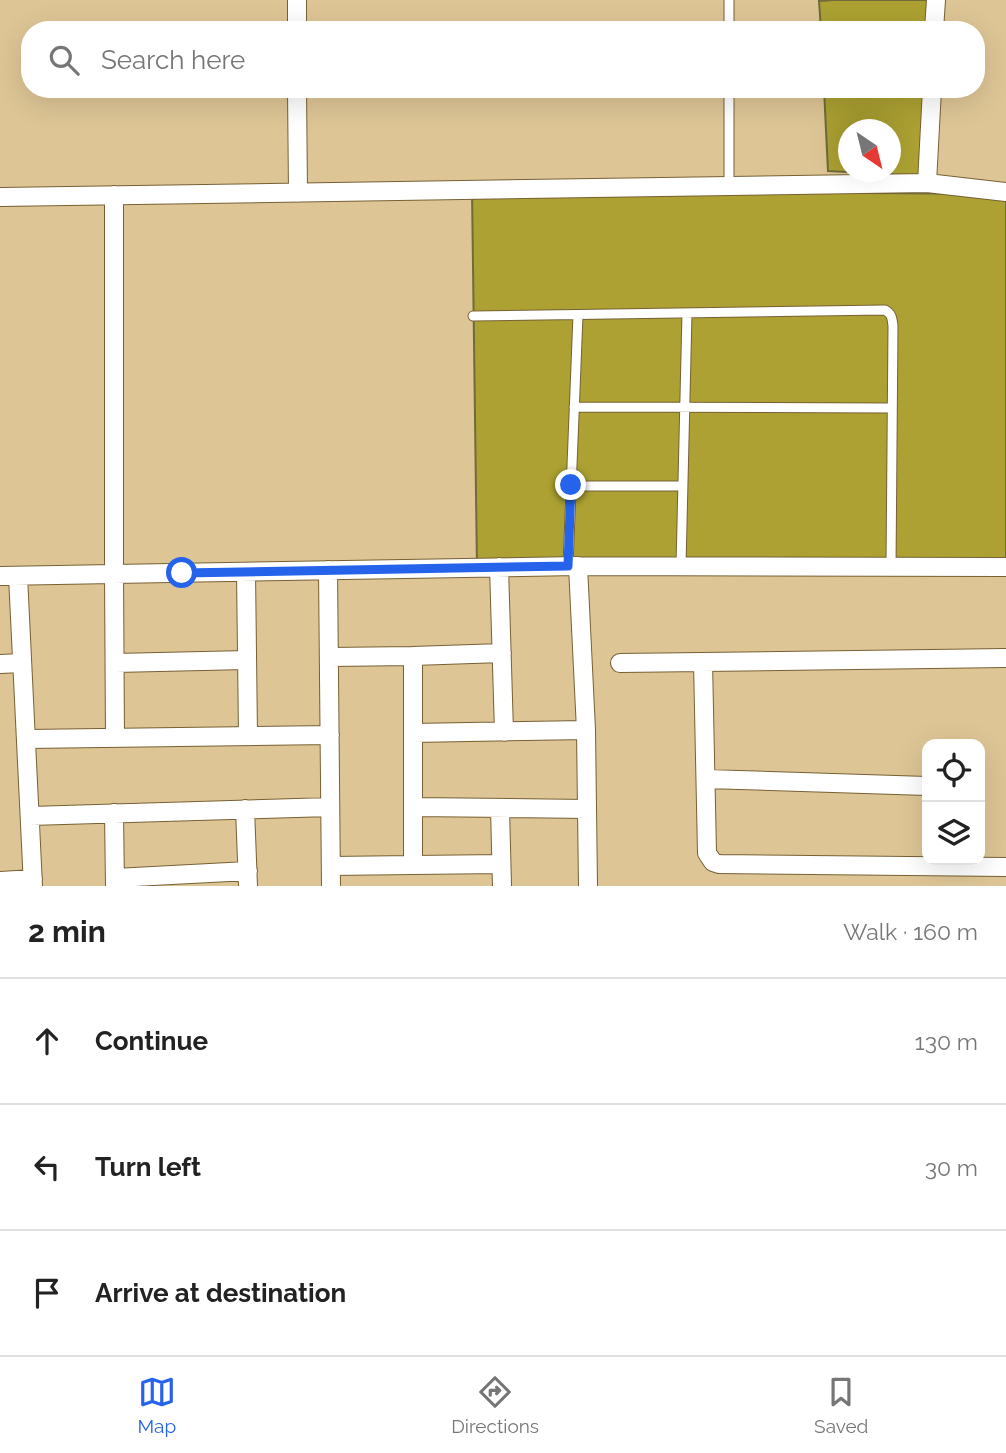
<!DOCTYPE html>
<meta charset="utf-8">
<style>
body{margin:0;font-family:Raleway,sans-serif;background:#f6f6f6;color:#222}
.controls{position:absolute;right:21px;bottom:21px;display:grid;overflow:hidden;border-radius:14px;box-shadow:0 7px 28px #0002}
.controls button{width:63px;height:63px;display:grid;place-items:center;padding:0;border:0;border-bottom:2px solid #e0e0e0;background:#fff;color:#222;font:35px sans-serif}
.compass{position:absolute;left:838px;top:119px;width:63px;height:63px;border-radius:50%;background:#fff;box-shadow:0 7px 28px #0002;rotate:145deg}
.stop{position:absolute;width:21px;height:21px;margin:-16px;border:5px solid #2563eb;border-radius:50%;background:#fff}
.stop.end{background:#2563eb;border-color:#fff;box-shadow:0 2px 7px #0008}
.list{margin:0;padding:0;list-style:none}
h2{display:flex;justify-content:space-between;align-items:center;height:91px;margin:0;padding:0 28px;font-size:30px}
h2 small{font-size:23px;font-weight:400;color:#767676}
.list li{display:grid;grid-template-columns:46px 1fr auto;gap:21px;align-items:center;box-sizing:border-box;height:126px;padding:0 28px;border-top:2px solid #e0e0e0}
.list b{display:block;font-size:26px;white-space:nowrap}
.list em{font-size:23px;font-style:normal;color:#767676}
.icon{flex:none;width:38px;height:38px;fill:none;stroke:currentColor;stroke-width:2;stroke-linecap:round;stroke-linejoin:round}
.map{position:relative;flex:none;width:1006px;height:886px;overflow:hidden}
.search{position:absolute;background:#fff;box-shadow:0 7px 28px #0002;left:21px;right:21px;top:21px;height:77px;display:flex;align-items:center;gap:18px;box-sizing:border-box;padding:0 24px;border-radius:28px;color:#767676;font-size:26px}
.sheet{height:469px;background:#fff}
nav{display:flex;justify-content:space-around;align-items:center;box-sizing:border-box;height:98px;border-top:2px solid #e0e0e0;background:#fff;font-size:19px;color:#767676}
nav a{display:grid;justify-items:center;gap:4px}
nav .on{color:#2563eb}
.map>svg:first-child{display:block}
</style>
<div class="map">
<svg width="1006" height="886" viewBox="0 0 1006 886">
<rect width="100%" height="100%" fill="#ddc595"/>
<!-- building -->
<path fill="#aca132" stroke="#6f6b3a" stroke-width="2" fill-rule="evenodd" d="M834,0H928L926,30H821L819,1Z
M824,89H924L920,176L828,171ZM848,130H890V172H848Z
M472,190L1006,194V570L477,568Z"/>
<g fill="none" stroke-linecap="round" stroke-linejoin="round">
<!-- lane casing -->
<g stroke="#776134" stroke-width="11">
<path id="lane" d="M729,30V0
M729,186V89
M473,316L885,310C892,314 892,318 893,326L891,567
M574,407L892,408
M571,486H682
M568,566L578,315
M681,566L687,313"/>
</g>
<!-- street casing -->
<g stroke="#776134" stroke-width="20">
<path id="street" d="M297,0V30
M934,30L936,0
M297,89L298,193
M927,183L932,89
M114,195V574L115,738
M0,197L927,183L1006,192
M578,566L1006,567
M499,567L504,732
M328,570L331,886
M246,572L248,736
M0,576L578,566L586,730L588,886
M18,576L33,886
M413,656L502,653
M329,657L413,656V865L331,866
M703,662L707,853L713,862L719,864L1006,867
M115,663L247,660
M620,663L1006,658
M0,664L22,663
M413,733L586,730
M26,739L330,735
M706,779L927,786
M413,807L587,809
M500,808L502,886
M245,809L248,886
M114,813L115,886
M30,816L330,807
M413,865L501,864
M115,878L248,871
M0,881L33,879"/>
</g>
<!-- lane -->
<use href="#lane" stroke="#fff" stroke-width="9"/>
<!-- street -->
<use href="#street" stroke="#fff" stroke-width="18"/>
</g>
<g fill="none" stroke-linecap="round" stroke-linejoin="round">
<!-- route -->
<path stroke="#2563eb" stroke-width="9" d="M182,573L568,566L571,485"/>
</g>
</svg>
<div class="controls">
<button><svg class="icon" aria-label="locate" viewBox="0 0 24 24"><circle cx="12" cy="12" r="6"/><path d="M12 2v4M12 18v4M2 12h4M18 12h4"/></svg></button>
<button><svg class="icon" aria-label="layers" viewBox="0 0 24 24"><path d="M12 4l9 5-9 5-9-5zM3 14l9 5 9-5"/></svg></button>
</div>
<svg class="compass" viewBox="-18 -18 36 36"><path d="M0-13l5 13h-10z" fill="#e53935"/><path d="M0 13l5-13h-10z" fill="#767676"/></svg>
<div class="stop" style="left:182px;top:573px"></div>
<div class="stop end" style="left:571px;top:485px"></div>
<div class="search"><svg class="icon" aria-label="search" viewBox="0 0 24 24"><circle cx="10" cy="10" r="6"/><path d="M15 15l6 6"/></svg>Search here</div>
</div>
<section class="sheet">
<h2>2 min<small>Walk · 160 m</small></h2>
<ul class="list">
<li><svg class="icon" aria-label="ahead" viewBox="0 0 24 24"><path d="M12 20V5M6 11l6-6 6 6"/></svg><div><b>Continue</b></div><em>130 m</em></li>
<li><svg class="icon" aria-label="left" viewBox="0 0 24 24"><path d="M17 20v-9H6M10 6l-5 5 5 5"/></svg><div><b>Turn left</b></div><em>30 m</em></li>
<li><svg class="icon" aria-label="arrive" viewBox="0 0 24 24"><path d="M6 21V4h12l-3 4 3 4H6"/></svg><div><b>Arrive at destination</b></div></li>
</ul>
</section>
<nav>
<a class="on"><svg class="icon" aria-label="map" viewBox="0 0 24 24"><path d="M3 6l6-2 6 2 6-2v14l-6 2-6-2-6 2zM9 4v14M15 6v14"/></svg>Map</a>
<a><svg class="icon" aria-label="directions" viewBox="0 0 24 24"><path d="M12 3l9 9-9 9-9-9zM9 14v-3h6M13 9l2 2-2 2"/></svg>Directions</a>
<a><svg class="icon" aria-label="saved" viewBox="0 0 24 24"><path d="M7 4h10v16l-5-4-5 4z"/></svg>Saved</a>
</nav>
